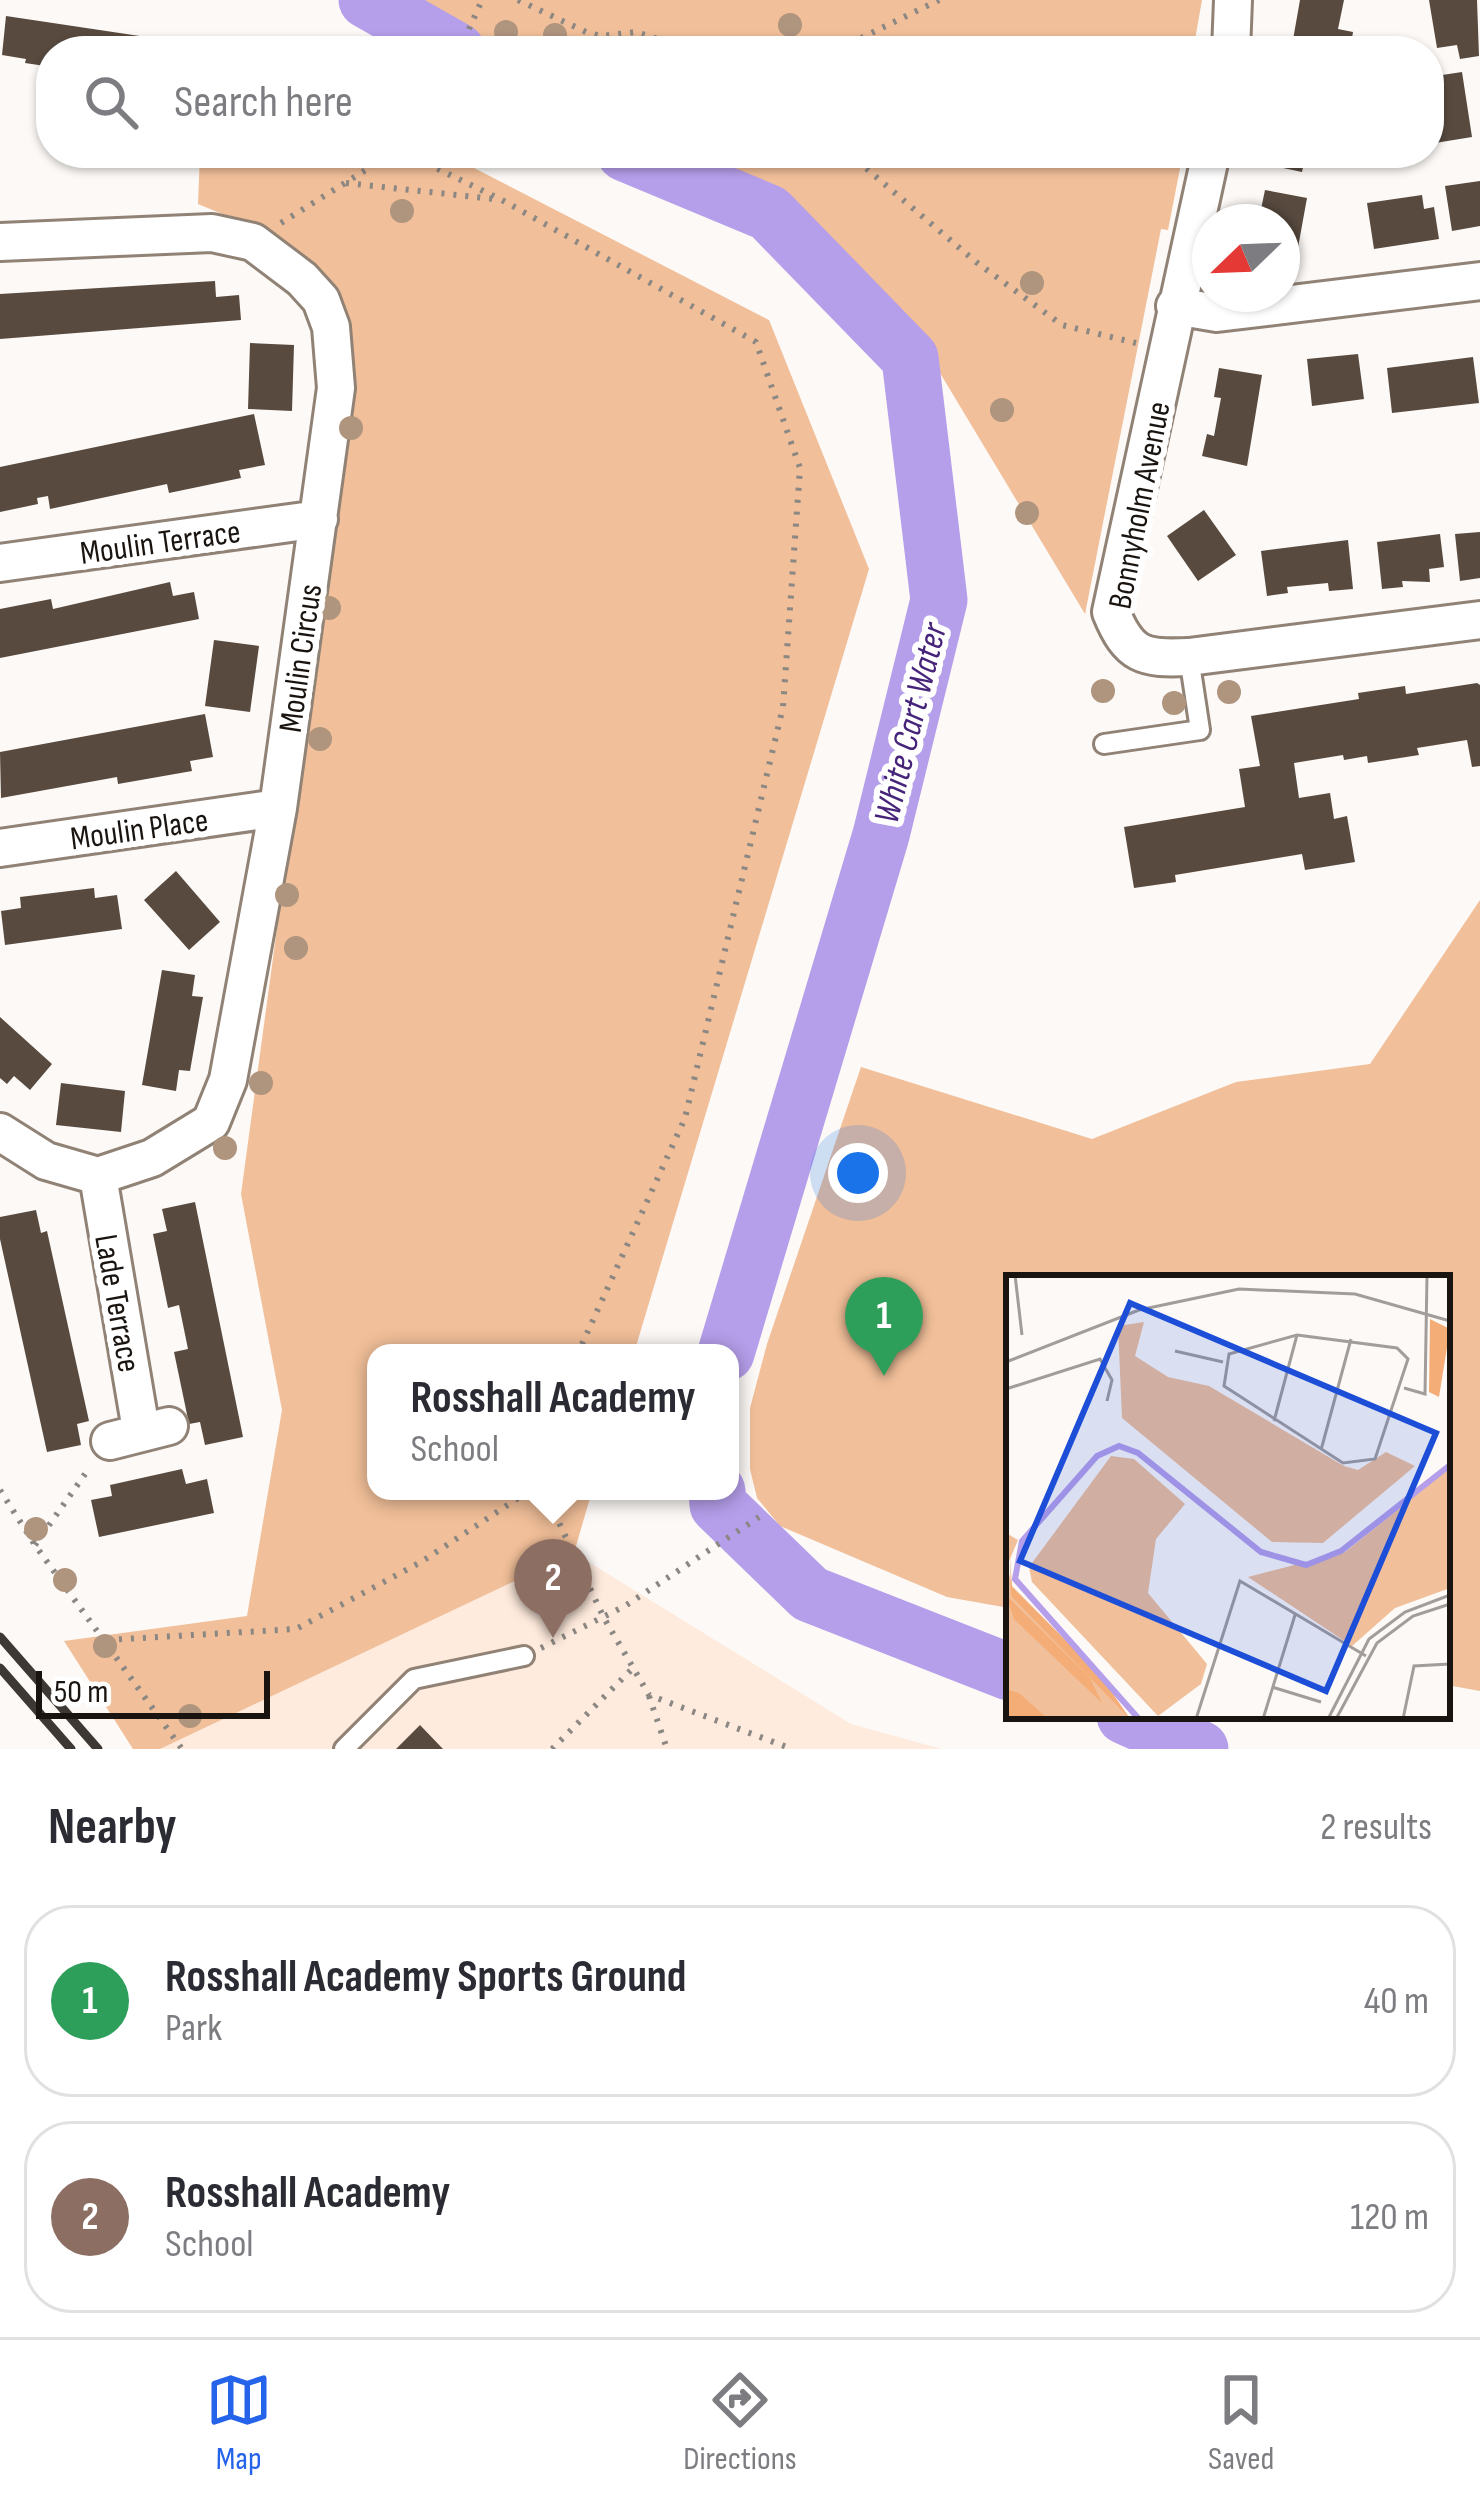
<!DOCTYPE html>
<style>
body{margin:0;font-family:"Sofia Sans Condensed",sans-serif;background:#f2f2f3;color:#2b2b33}
.compass{position:absolute;left:1192px;top:204px;width:108px;height:108px;border-radius:50%;background:#fff;box-shadow:0 3px 9px #0004;rotate:247deg}
.scale{position:absolute;left:36px;bottom:30px;width:234px;box-sizing:border-box;padding-left:12px;border:6px solid #1a1410;border-top:0;font-size:33px;line-height:42px;white-space:nowrap;color:#1a1410;-webkit-text-stroke:9px #fff;paint-order:stroke}
.you{position:absolute;left:858px;top:1173px;width:42px;height:42px;margin:-30px;border:9px solid #fff;border-radius:50%;background:#1a73e8;box-shadow:0 0 0 18px #1a73e833}
.badge{display:grid;place-items:center;width:78px;height:78px;border-radius:50%;background:#2563eb;color:#fff;font-size:39px;font-weight:700}
.pin{position:absolute;translate:-50% -99px;filter:drop-shadow(0 3px 6px #0008)}
.pin::after{content:'';position:absolute;top:63px;width:42px;height:36px;background:inherit;clip-path:polygon(0 0,100% 0,50% 100%)}
.popup{position:absolute;left:367px;top:1344px;width:372px;height:156px;box-sizing:border-box;display:grid;place-content:center;border-radius:24px;background:#fff;filter:drop-shadow(0 3px 9px #0005);font-size:39px;white-space:nowrap;color:#7c7c81}
.popup b{font-size:45px;color:#2b2b33}
.popup::after{content:'';position:absolute;left:50%;top:100%;margin-left:-24px;border:24px solid transparent;border-top-color:#fff}
.list{margin:0;padding:0;list-style:none}
h2{display:flex;justify-content:space-between;align-items:center;height:156px;margin:0;padding:0 48px;font-size:51px}
h2 small{font-size:39px;font-weight:400;color:#7c7c81}
.list li{display:grid;grid-template-columns:78px 1fr auto;gap:36px;align-items:center;box-sizing:border-box;height:192px;margin:0 24px 24px;padding:0 24px;border:3px solid #e1e1e2;border-radius:48px}
.list b{display:block;font-size:45px;white-space:nowrap}
.list p{margin:0;font-size:39px;white-space:nowrap;color:#7c7c81}
.list em{font-size:39px;font-style:normal;color:#7c7c81}
.icon{flex:none;width:66px;height:66px;fill:none;stroke:currentColor;stroke-width:2;stroke-linecap:round;stroke-linejoin:round}
.map{position:relative;flex:none;width:1480px;height:1749px;overflow:hidden}
.search{position:absolute;background:#fff;box-shadow:0 3px 9px #0004;left:36px;right:36px;top:36px;height:132px;display:flex;align-items:center;gap:30px;box-sizing:border-box;padding:0 42px;border-radius:48px;color:#7c7c81;font-size:45px}
.sheet{height:588px;background:#fff}
nav{display:flex;justify-content:space-around;align-items:center;box-sizing:border-box;height:168px;border-top:3px solid #e1e1e2;background:#fff;font-size:33px;color:#7c7c81}
nav a{display:grid;justify-items:center;gap:6px}
nav .on{color:#2563eb}
.map>svg:first-child{display:block}
</style>
<div class="map">
<svg width="1480" height="1749" viewBox="0 0 1480 1749">
<rect width="100%" height="100%" fill="#fcf9f6"/>
<!-- built -->
<path fill="#ffebdd" d="M574,1553L851,1724L942,1749H160Z"/>
<!-- green -->
<path fill="#f1bf99" d="M404,0H1202L1193,51H498Z
M200,153H445L769,320L869,569L634,1353H376V1491H592L574,1553L160,1749H133L64,1641L247,1616L282,1410L241,1194L352,376L340,300L280,238L198,204Z
M686,153H1183L1168,230L1161,229L1085,614L937,368L764,195Z
M1480,900V1691L1447,1685V1278H1009V1608L947,1597L780,1526L757,1498L750,1469V1408L767,1344L861,1067L1092,1139L1236,1082L1370,1064Z"/>
<g fill="none" stroke-linecap="round" stroke-linejoin="round">
<!-- river -->
<path stroke="#b59eea" stroke-width="57" d="M367,0L457,51
M625,153L769,213L910,358L939,600L881,835L726,1353
M717,1491L718,1505L810,1594L1009,1672
M1125,1716L1200,1749"/>
</g>
<!-- building -->
<path fill="#584a3f" d="M1300,0H1344L1338,29L1353,32L1350,51H1291Z
M1429,0H1477L1479,56L1460,59L1457,45L1437,48Z
M6,16L153,38L151,51H51V61L46,60L45,66L25,63L26,59L2,55Z
M1462,72L1472,137L1429,144V77Z
M1262,153H1306L1302,172L1260,163Z
M1480,181V226L1452,231L1445,186Z
M1265,190L1307,198L1295,264L1282,262V222H1265L1266,215L1260,214Z
M1422,195L1424,209L1434,207L1439,239L1374,249L1367,203Z
M215,281L216,297L239,295L241,320L0,339V294Z
M250,343L294,345L292,411L248,409Z
M1358,354L1364,399L1312,406L1307,359Z
M1473,357L1479,403L1392,413L1387,368Z
M1219,368L1262,375L1247,466L1202,456L1207,434L1214,436L1221,398L1214,397Z
M254,414L265,465L239,470L241,478L169,493L167,484L50,509L48,496L37,498L38,504L0,512V467Z
M1204,510L1236,555L1198,581L1167,536Z
M1480,532V578L1460,581L1455,534Z
M1440,534L1444,567L1429,569L1430,582L1402,581L1403,587L1382,589L1377,542Z
M1348,540L1353,589L1329,591L1328,583L1287,587L1288,593L1267,596L1261,551Z
M170,582L173,596L194,592L199,619L0,658V609L51,599L53,609Z
M214,640L259,646L250,712L205,706Z
M1477,683L1480,685V766L1472,767L1467,740L1417,748L1419,755L1368,763L1367,756L1344,760L1343,755L1294,763L1299,798L1330,793L1334,819L1347,816L1355,862L1305,870L1302,854L1175,875L1176,882L1134,888L1124,827L1245,807L1239,769L1260,766L1251,716L1359,699L1358,693L1405,686L1406,694Z
M205,714L213,757L190,761L192,771L118,784L117,777L1,798L0,752Z
M176,871L220,922L189,950L144,900Z
M94,888L95,898L117,895L122,929L5,945L1,911L21,908L20,897Z
M162,970L195,975L192,996L203,997L190,1071L179,1070L176,1091L142,1085Z
M0,1017L52,1064L30,1090L14,1076L7,1084L0,1078Z
M61,1083L125,1091L121,1132L56,1125Z
M195,1202L243,1437L205,1445L200,1422L189,1424L174,1352L188,1349L179,1305L168,1308L153,1234L167,1231L162,1209Z
M36,1210L41,1233L47,1231L89,1421L77,1424L81,1445L47,1452L0,1239V1217Z
M182,1469L186,1484L207,1479L214,1513L99,1537L91,1500L112,1496L110,1485Z
M420,1725L443,1749H396Z"/>
<g fill="none" stroke-linecap="round" stroke-linejoin="round">
<!-- lane casing -->
<g stroke="#918276" stroke-width="24">
<path id="lane" d="M1104,744L1200,730L1189,657
M344,1749L414,1679L524,1656"/>
</g>
<!-- street casing -->
<g stroke="#918276" stroke-width="42">
<path id="street" d="M1231,51L1233,0
M1211,153L1111,612C1129,656 1143,659 1189,657L1480,620
M0,242L212,233L253,242L302,279L321,300L331,327L336,388L278,808L228,1080L211,1122L152,1158L98,1176L46,1161L0,1132
M1175,306L1217,313L1480,281
M0,563L319,519
M0,848L278,808
M98,1176L141,1430
M110,1441L169,1426"/>
</g>
<!-- path -->
<path stroke="#8b8783" stroke-width="6" stroke-dasharray="3 9" stroke-linecap="butt" d="M518,0L586,32L601,36L636,32L695,51
M459,51L482,0
M815,51L853,42L939,0
M405,153L502,200L756,342L800,468L783,707L685,1118L578,1353
M848,153L976,262L1062,325L1136,343
M346,183L494,199
M281,223L393,153
M0,1490L35,1545L182,1749
M544,1491L604,1618L649,1695L792,1749
M35,1545L90,1467
M107,1640L296,1629L421,1562L529,1491
M541,1648L625,1606L759,1517
M649,1696L667,1749
M552,1749L633,1668"/>
<!-- lane -->
<use href="#lane" stroke="#fff" stroke-width="18"/>
<!-- street -->
<use href="#street" stroke="#fff" stroke-width="36"/>
<!-- rail -->
<path stroke="#3e3834" stroke-width="9" d="M0,1637L98,1749
M0,1668L71,1749"/>
</g>
<!-- trees -->
<g fill="#af947e">
<circle cx="790" cy="25" r="12"/>
<circle cx="506" cy="32" r="12"/>
<circle cx="555" cy="35" r="12"/>
<circle cx="402" cy="211" r="12"/>
<circle cx="1032" cy="283" r="12"/>
<circle cx="1002" cy="410" r="12"/>
<circle cx="351" cy="428" r="12"/>
<circle cx="1027" cy="513" r="12"/>
<circle cx="329" cy="608" r="12"/>
<circle cx="1103" cy="691" r="12"/>
<circle cx="1229" cy="692" r="12"/>
<circle cx="1174" cy="703" r="12"/>
<circle cx="320" cy="739" r="12"/>
<circle cx="287" cy="895" r="12"/>
<circle cx="296" cy="948" r="12"/>
<circle cx="261" cy="1083" r="12"/>
<circle cx="225" cy="1148" r="12"/>
<circle cx="36" cy="1529" r="12"/>
<circle cx="65" cy="1580" r="12"/>
<circle cx="105" cy="1646" r="12"/>
<circle cx="190" cy="1716" r="12"/>
</g>
<g text-anchor="middle" stroke-width="12" stroke-linejoin="round" paint-order="stroke">
<!-- street labels -->
<g font-size="33" fill="#1a1410" stroke="#fff">
<text transform="translate(1138 505) rotate(-79)" y="12">Bonnyholm Avenue</text>
<text transform="translate(160 541) rotate(-8)" y="12">Moulin Terrace</text>
<text transform="translate(299 658) rotate(-82)" y="12">Moulin Circus</text>
<text transform="translate(139 828) rotate(-8)" y="12">Moulin Place</text>
<text transform="translate(119 1303) rotate(80)" y="12">Lade Terrace</text>
</g>
<!-- water labels -->
<g font-size="36" font-style="italic" fill="#46247a" stroke="#fff">
<text transform="translate(909 723) rotate(-76)" y="13">White Cart Water</text>
</g>
</g>
<!-- overview -->
<g transform="translate(1006 1275)">
<rect width="444" height="444" fill="#fcf9f6"/>
<path d="M138,47L129,81L162,102L203,111L338,191L352,195L380,177L409,191L317,268L266,267L116,143L112,51ZM105,181L128,184L179,229L150,264L142,318L201,389L195,409L152,441L26,307L23,292ZM444,193V313L389,333L346,371L242,302L339,277ZM0,258L12,265L1,291L6,311L94,400L124,444H0Z" fill="#f1bf99"/>
<path d="M424,44L444,54L433,122L423,117ZM4,280L6,312L94,400L124,444L5,321ZM0,320L84,403L96,428L8,344ZM0,414L13,418L42,444H0Z" fill="#f4ad77"/>
<path fill="none" stroke="#b59eea" stroke-width="6" d="M133,444L9,304L16,266L91,181L113,171L132,178L255,277L300,290L335,276L444,190"/>
<path fill="none" stroke="#a29d9a" stroke-width="3" d="M9,0L16,60M291,60L391,73L402,84L369,184L337,188L218,111L223,79ZM169,76L217,87M0,87L133,35L233,14L349,19L444,46M398,113L419,119L421,0M0,114L94,84L106,105L101,126M268,146L291,60M315,175L345,64M266,412L315,427M190,444L234,306L360,381M257,444L289,340M322,444L363,364L399,337L444,320M330,444L371,368L407,341L444,329M397,444L408,391L444,389"/>
<path fill="#1d4ed8" fill-opacity="0.15" stroke="#1d4ed8" stroke-width="6" d="M124,28L430,158L320,416L14,286Z"/>
<rect width="444" height="444" fill="none" stroke="#1a1410" stroke-width="6"/>
</g>
</svg>
<svg class="compass" viewBox="-18 -18 36 36"><path d="M0-13l5 13h-10z" fill="#e53935"/><path d="M0 13l5-13h-10z" fill="#7c7c81"/></svg>
<div class="scale">50 m</div>
<div class="you"></div>
<div class="pin badge" style="left:884px;top:1376px;background:#2e9e5b">1</div>
<div class="pin badge" style="left:553px;top:1638px;background:#8d6e63">2</div>
<div class="popup"><b>Rosshall Academy</b>School</div>
<div class="search"><svg class="icon" aria-label="search" viewBox="0 0 24 24"><circle cx="10" cy="10" r="6"/><path d="M15 15l6 6"/></svg>Search here</div>
</div>
<section class="sheet">
<h2>Nearby<small>2 results</small></h2>
<ul class="list">
<li><span class="badge" style="background:#2e9e5b">1</span><div><b>Rosshall Academy Sports Ground</b><p>Park</p></div><em>40 m</em></li>
<li><span class="badge" style="background:#8d6e63">2</span><div><b>Rosshall Academy</b><p>School</p></div><em>120 m</em></li>
</ul>
</section>
<nav>
<a class="on"><svg class="icon" aria-label="map" viewBox="0 0 24 24"><path d="M3 6l6-2 6 2 6-2v14l-6 2-6-2-6 2zM9 4v14M15 6v14"/></svg>Map</a>
<a><svg class="icon" aria-label="directions" viewBox="0 0 24 24"><path d="M12 3l9 9-9 9-9-9zM9 14v-3h6M13 9l2 2-2 2"/></svg>Directions</a>
<a><svg class="icon" aria-label="saved" viewBox="0 0 24 24"><path d="M7 4h10v16l-5-4-5 4z"/></svg>Saved</a>
</nav>
